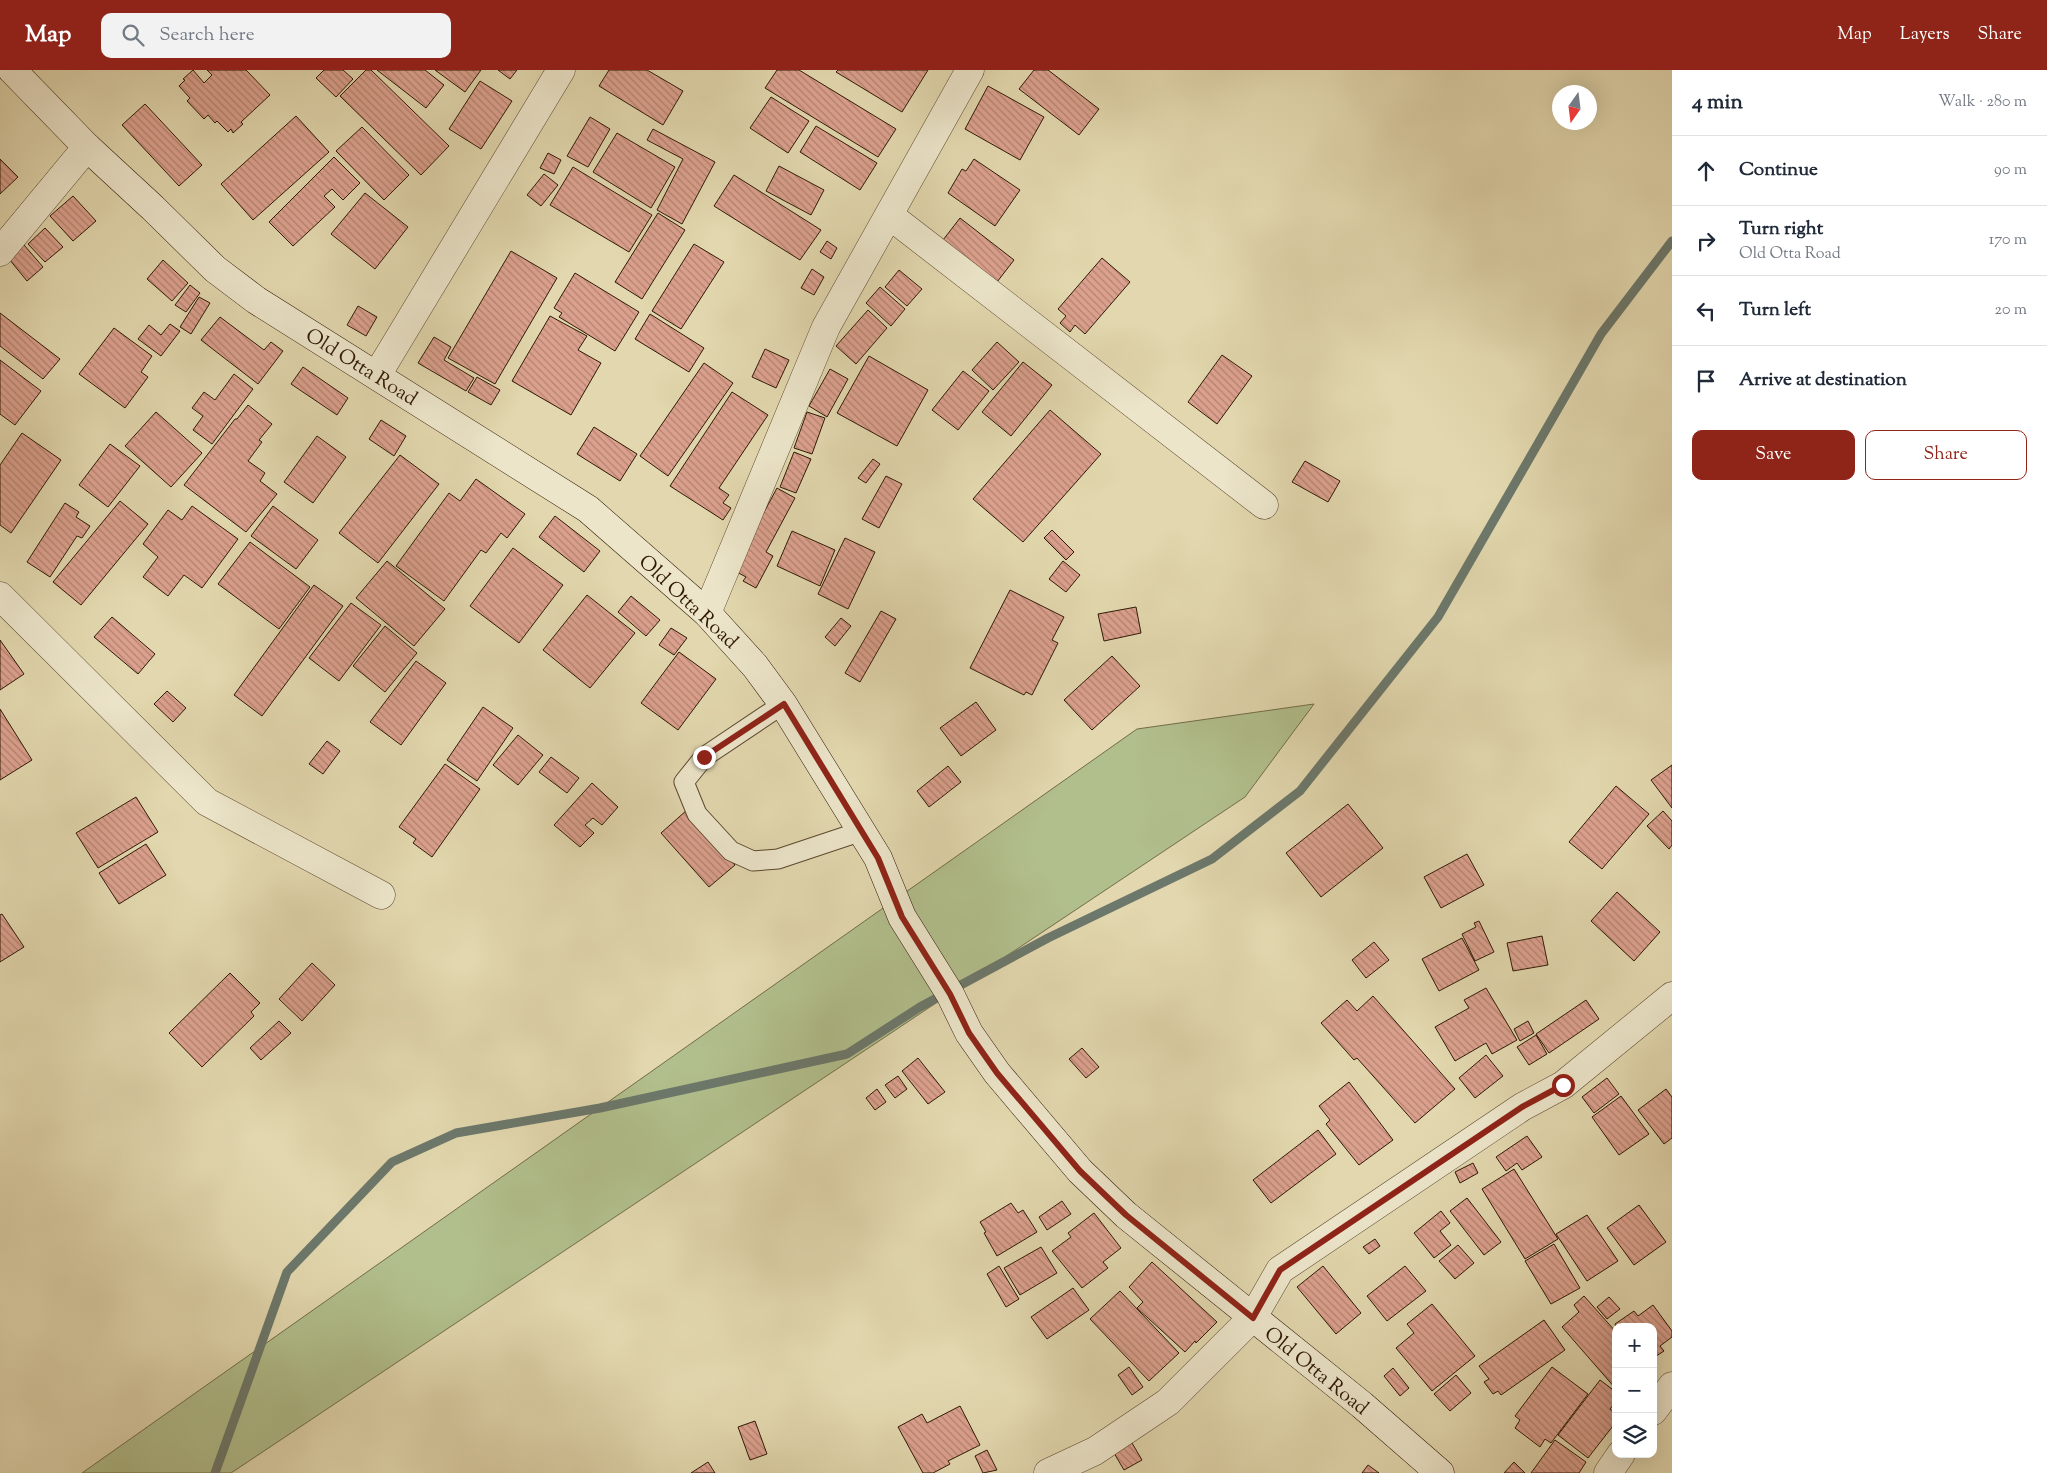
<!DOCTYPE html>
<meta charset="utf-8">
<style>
body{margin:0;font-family:"Sorts Mill Goudy",serif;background:#f2f2f3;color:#1f2937}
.controls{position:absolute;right:15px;bottom:15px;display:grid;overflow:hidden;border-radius:10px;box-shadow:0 5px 20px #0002}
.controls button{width:45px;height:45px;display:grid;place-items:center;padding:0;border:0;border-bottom:1px solid #e0e1e3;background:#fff;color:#1f2937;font:25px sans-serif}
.compass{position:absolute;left:1552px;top:15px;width:45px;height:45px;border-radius:50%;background:#fff;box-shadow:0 5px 20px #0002;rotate:194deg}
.stop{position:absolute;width:15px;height:15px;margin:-11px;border:4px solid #8f2418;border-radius:50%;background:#fff}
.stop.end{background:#8f2418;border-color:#fff;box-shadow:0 1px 5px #0008}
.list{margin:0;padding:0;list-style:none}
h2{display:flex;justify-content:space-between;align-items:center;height:65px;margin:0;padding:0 20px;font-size:21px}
h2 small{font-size:16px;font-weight:400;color:#747a83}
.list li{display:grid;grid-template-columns:32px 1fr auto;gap:15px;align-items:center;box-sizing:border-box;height:70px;padding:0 20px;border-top:1px solid #e0e1e3}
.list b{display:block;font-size:19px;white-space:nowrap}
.list p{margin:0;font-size:16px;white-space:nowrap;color:#747a83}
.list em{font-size:16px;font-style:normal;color:#747a83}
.actions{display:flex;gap:10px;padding:15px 20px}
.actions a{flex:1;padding:11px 0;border:1px solid #8f2418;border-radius:10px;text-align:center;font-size:18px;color:#8f2418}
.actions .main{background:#8f2418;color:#fff}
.icon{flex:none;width:28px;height:28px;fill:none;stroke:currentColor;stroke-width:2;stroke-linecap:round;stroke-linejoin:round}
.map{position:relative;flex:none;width:1672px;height:1403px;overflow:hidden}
header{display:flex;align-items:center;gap:30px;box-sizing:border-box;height:70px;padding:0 25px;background:#8f2418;color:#fff}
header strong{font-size:24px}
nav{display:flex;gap:28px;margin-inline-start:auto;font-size:18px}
.search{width:350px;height:45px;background:#f2f2f3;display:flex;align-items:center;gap:12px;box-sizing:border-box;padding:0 18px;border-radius:10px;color:#747a83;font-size:19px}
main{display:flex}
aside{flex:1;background:#fff}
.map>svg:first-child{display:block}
</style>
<header>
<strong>Map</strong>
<div class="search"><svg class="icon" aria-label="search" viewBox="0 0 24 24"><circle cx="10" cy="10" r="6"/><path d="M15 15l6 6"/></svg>Search here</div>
<nav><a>Map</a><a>Layers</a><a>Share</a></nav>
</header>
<main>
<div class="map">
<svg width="1672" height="1403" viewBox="0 0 1672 1403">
<defs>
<pattern id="building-back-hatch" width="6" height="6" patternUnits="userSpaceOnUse" patternTransform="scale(1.25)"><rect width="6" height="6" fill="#dca18e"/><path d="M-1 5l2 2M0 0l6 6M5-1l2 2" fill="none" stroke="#b38272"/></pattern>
</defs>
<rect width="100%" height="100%" fill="#e2d7ae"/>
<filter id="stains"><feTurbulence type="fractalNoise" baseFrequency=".004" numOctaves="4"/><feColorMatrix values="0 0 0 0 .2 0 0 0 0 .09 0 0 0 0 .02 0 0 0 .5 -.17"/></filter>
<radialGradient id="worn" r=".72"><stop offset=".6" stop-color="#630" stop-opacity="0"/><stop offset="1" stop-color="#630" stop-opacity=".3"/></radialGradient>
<!-- grass -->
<path fill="#b1bf8c" stroke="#706c48" d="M1314,634L1245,727L231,1403H82L1137,659Z"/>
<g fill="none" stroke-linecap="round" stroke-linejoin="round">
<!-- stream -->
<path stroke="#6c786b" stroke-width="9" d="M215,1403L287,1202L392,1092L456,1063L600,1038L847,984L920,937L1048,868L1212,789L1300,721L1438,547L1601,264L1672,171"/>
</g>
<!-- building -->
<path fill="url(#building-back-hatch)" stroke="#2f1905" d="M193,0L204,13L212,5L207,0H246L270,25L241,52L243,54L233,63L231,59L228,62L217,51L215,53L208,45L204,49L187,31L190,28L179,16L185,10L183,9Z
M324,0H343L353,9L336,27L316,8Z
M366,0H371L449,76L421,105L340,26Z
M377,0H425L444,15L426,38Z
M435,0H481L465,22Z
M498,0H517L510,9Z
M609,0H647L683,21L663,55L599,16Z
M777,0H799L896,59L878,87L765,18Z
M838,0H928L902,42L836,2Z
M1034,0H1048L1099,39L1079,65L1019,19Z
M480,11L512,31L481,79L449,59Z
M988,16L1044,47L1020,90L965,59Z
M771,27L809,51L788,83L750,58Z
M145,34L202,95L179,116L122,55Z
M296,46L329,82L253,150L221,114Z
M590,47L610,59L588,97L567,86Z
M816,56L877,93L860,120L800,82Z
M362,57L409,105L384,130L336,81Z
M653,59L715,92L682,154L657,140L683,89L647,70Z
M617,63L675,97L651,138L593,102Z
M548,83L561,90L554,104L540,98Z
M334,87L360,113L343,130L332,119L324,126L335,137L293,176L269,152Z
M0,89L18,107L0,124Z
M974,89L1020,120L995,156L948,123L962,99L966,101Z
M779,96L824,120L811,145L766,121Z
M573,97L652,145L629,182L550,135Z
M544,104L558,115L541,136L527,125Z
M734,105L821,160L800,190L714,136Z
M365,123L408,157L375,199L331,164Z
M73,126L96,151L73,171L50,146Z
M658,143L685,160L642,229L615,212Z
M960,148L1014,190L997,212L943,170Z
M45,158L63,177L45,192L28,174Z
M827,171L837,178L831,189L820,182Z
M694,174L724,192L681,259L652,241Z
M24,175L43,197L27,211L9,189Z
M511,181L557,208L495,314L448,288Z
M1102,188L1130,212L1085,264L1075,255L1070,262L1060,253L1066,246L1058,239Z
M163,190L188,213L172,231L147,209Z
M812,199L824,207L814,225L801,218Z
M899,200L922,219L907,236L885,217Z
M575,203L639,242L615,281L559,247L562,243L554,238Z
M190,215L200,223L186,242L175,235Z
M880,217L905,239L891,256L866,233Z
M199,227L210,233L191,264L180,257Z
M358,236L377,247L366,266L347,255Z
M868,240L887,258L856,294L836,276Z
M0,243L60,289L43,309L0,276Z
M650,244L704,278L689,302L635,269Z
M550,246L587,266L578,280L601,293L571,345L512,311Z
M220,247L264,280L271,272L283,281L258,314L201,270Z
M170,254L180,261L161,286L138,269L149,255L161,265Z
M114,258L152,286L141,302L148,307L125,338L79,304Z
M434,267L451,277L444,290L474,308L466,321L418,293Z
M997,272L1019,292L993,320L972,300Z
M765,279L789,290L776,318L752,307Z
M1222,285L1252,306L1217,354L1188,332Z
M869,286L928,320L897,376L837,343Z
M0,290L41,321L15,355L0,344Z
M1023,292L1052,315L1011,366L982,342Z
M704,293L733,313L668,406L640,386Z
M303,297L348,328L337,345L291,314Z
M830,299L848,309L827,347L809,336Z
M963,301L989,321L958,360L932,340Z
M234,304L253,319L212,374L193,360L203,346L192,338L204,322L215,330Z
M477,307L500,320L491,335L468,322Z
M732,322L768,345L719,418L729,425L723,433L731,438L723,450L670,416Z
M248,335L272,354L259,370L262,372L248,391L265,403L260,411L277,424L246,462L184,415L235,349H237Z
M1050,340L1101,384L1023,472L973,429Z
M156,342L202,383L171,417L125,376Z
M807,342L825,348L812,384L794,378Z
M381,350L406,366L394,386L369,369Z
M594,357L637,384L620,411L577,384Z
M22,363L61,390L11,463L0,455V395Z
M317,366L346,387L313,433L284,412Z
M110,374L140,396L108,437L79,415Z
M794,382L811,389L796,423L780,417Z
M400,385L439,414L378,493L339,463Z
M873,389L880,394L866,413L858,408Z
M1305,391L1340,411L1328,432L1292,412Z
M886,406L902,414L879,458L862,449Z
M476,409L525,444L507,468L501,463L486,483L481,480L444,531L396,496L449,423L460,431Z
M777,418L795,428L766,482L773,486L756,518L743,511L746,507L733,500Z
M120,431L148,454L81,535L53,512Z
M65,433L79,442L76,447L90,456L82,468L77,466L50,507L27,492Z
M192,436L238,469L202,518L184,505L168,526L143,507L158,487L143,474L168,440L182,450Z
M273,436L318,470L296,499L251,466Z
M555,446L600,481L584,502L539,467Z
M1052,460L1074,482L1066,490L1044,468Z
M792,461L835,480L820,516L777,496Z
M845,468L875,482L848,539L818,524Z
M250,472L310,517L279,559L218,514Z
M513,478L563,515L519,573L470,536Z
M387,491L445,539L414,576L356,528Z
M1063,491L1080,505L1066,522L1049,509Z
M314,515L343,536L262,646L234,625Z
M1010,520L1064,547L1052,570L1058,573L1032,625L1026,622L1024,625L970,598Z
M587,525L635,563L590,618L543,580Z
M631,526L660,550L646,566L618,542Z
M351,533L381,555L339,611L309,588Z
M1136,537L1141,563L1104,571L1098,544Z
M881,541L896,549L860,612L845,603Z
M112,547L155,584L138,604L94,567Z
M841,548L851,556L835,576L825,567Z
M385,556L417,583L385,622L353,596Z
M671,558L687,568L674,585L659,575Z
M0,570L24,604L0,620Z
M679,582L716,609L678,660L641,633Z
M1112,586L1140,616L1092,660L1064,630Z
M416,591L446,613L401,675L370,652Z
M167,621L186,638L173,652L154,634Z
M976,632L996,660L961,686L940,658Z
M483,637L513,658L477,711L447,690Z
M0,639L32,690L0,710Z
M518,665L543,685L518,715L493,695Z
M327,671L340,681L323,704L309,694Z
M551,687L579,708L567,723L539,702Z
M445,694L480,719L432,787L413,773L416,769L399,757Z
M1672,695V738L1651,710Z
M948,696L961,712L929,737L917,721Z
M592,713L618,737L602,755L593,748L585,755L594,763L580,777L554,755Z
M1616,716L1649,744L1602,799L1569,772Z
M136,727L158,762L98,798L76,763Z
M1348,734L1383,778L1321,827L1286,783Z
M687,740L735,795L709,817L661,763Z
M1663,741L1672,751V775L1669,779L1647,756Z
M146,774L166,805L119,834L99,803Z
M1467,784L1484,815L1441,838L1424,807Z
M1617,822L1660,862L1634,891L1591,851Z
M2,844L24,877L0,892V845Z
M1479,851L1494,882L1475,891L1462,864L1476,857L1474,853Z
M1542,866L1548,895L1513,901L1507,873Z
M1462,868L1479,900L1439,921L1422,889Z
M1374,872L1389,890L1366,908L1352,890Z
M312,893L335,915L302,951L279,929Z
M230,903L260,933L251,942L254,946L202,997L169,963Z
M1486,918L1517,970L1492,984L1486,973L1455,991L1435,957L1469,938L1464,930Z
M1373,926L1455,1019L1415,1053L1357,988L1354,990L1321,953L1347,930L1357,941Z
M1586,930L1599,949L1549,983L1536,964Z
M279,951L291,963L261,990L250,978Z
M1528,951L1534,963L1520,971L1514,959Z
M1536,965L1547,984L1529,995L1517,977Z
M1082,978L1099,997L1086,1008L1069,989Z
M1486,985L1503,1006L1475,1028L1459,1008Z
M918,988L945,1022L928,1034L902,1001Z
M898,1006L907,1019L895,1028L885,1015Z
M1607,1008L1619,1024L1594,1043L1582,1027Z
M1349,1012L1393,1070L1359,1095L1326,1054L1330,1050L1319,1036Z
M877,1019L886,1032L875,1040L866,1028Z
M1666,1019L1672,1027V1068L1664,1074L1638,1040Z
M1621,1026L1649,1064L1619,1085L1592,1047Z
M1318,1060L1336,1084L1271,1133L1253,1110Z
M1527,1066L1542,1087L1522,1100L1517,1093L1506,1101L1496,1087Z
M1473,1093L1478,1103L1460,1113L1455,1102Z
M1514,1099L1558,1169L1525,1189L1482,1119Z
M1467,1128L1501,1172L1484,1185L1450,1141Z
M1062,1131L1071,1144L1047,1160L1039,1147Z
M1011,1133L1018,1143L1023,1140L1037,1162L997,1186L984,1163L986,1162L980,1152Z
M1639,1135L1666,1172L1634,1195L1607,1158Z
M1441,1141L1450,1153L1440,1161L1451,1175L1434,1188L1414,1163Z
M1094,1143L1121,1178L1103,1192L1108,1198L1082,1218L1052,1181L1071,1167L1068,1163Z
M1587,1145L1618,1191L1587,1211L1556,1164Z
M1375,1169L1380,1176L1369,1184L1363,1177Z
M1554,1174L1580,1218L1551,1234L1525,1191Z
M1458,1175L1474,1193L1455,1209L1439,1191Z
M1041,1177L1057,1203L1020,1225L1004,1198Z
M1152,1192L1217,1252L1196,1273L1195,1271L1185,1282L1137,1238L1143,1232L1129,1217Z
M999,1196L1019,1229L1006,1237L987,1204Z
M1323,1196L1361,1243L1336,1264L1297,1217Z
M1405,1196L1426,1221L1387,1251L1367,1226Z
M1073,1218L1089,1240L1047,1269L1031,1247Z
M1120,1221L1179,1283L1149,1311L1090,1249Z
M1584,1226L1616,1262V1319L1562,1257L1579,1242L1574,1235Z
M1609,1227L1620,1239L1607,1249L1597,1237Z
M1432,1234L1475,1286L1432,1321L1396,1278L1414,1263L1407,1254Z
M1653,1235L1672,1261V1267L1660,1276L1664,1281L1653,1288V1257H1616L1615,1254L1634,1241L1638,1246Z
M1544,1250L1565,1280L1501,1325L1498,1321L1493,1324L1484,1312L1489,1309L1479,1296Z
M1129,1297L1143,1317L1132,1325L1118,1305Z
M1552,1297L1588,1324L1551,1373L1545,1369L1540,1377L1515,1358L1520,1350L1515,1346Z
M1393,1298L1409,1318L1400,1326L1384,1306Z
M1456,1305L1471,1323L1450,1341L1434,1324Z
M1600,1310L1616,1322V1331L1610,1339L1616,1343V1352L1588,1388L1558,1365Z
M960,1336L980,1375L948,1391L950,1394L933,1403H923L898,1357L922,1344L927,1353Z
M755,1351L767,1384L750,1390L738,1357Z
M1555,1370L1586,1392L1579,1403H1531Z
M1132,1373L1142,1390L1124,1400L1114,1383Z
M987,1380L997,1400L983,1403L975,1386Z
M708,1392L715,1403H691Z
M1514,1392L1525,1403H1504Z
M1368,1395L1379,1403H1362Z"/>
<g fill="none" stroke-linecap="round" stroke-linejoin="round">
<!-- lane casing -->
<g stroke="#5c482f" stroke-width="21">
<path id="lane" d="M783,634L704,687L684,712L697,744L731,781L753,791L778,789L862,761"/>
</g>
<!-- street casing -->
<g stroke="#5c482f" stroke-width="29">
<path id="street" d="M889,145L1264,435
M0,182L87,77
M377,305L561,0
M0,526L207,732L381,825
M707,543L826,257L970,0
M1653,1341L1672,1316
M1048,1403L1095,1381L1168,1332L1253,1247L1280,1200L1522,1037L1563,1015L1672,926
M1608,1403L1621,1384"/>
</g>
<!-- secondary casing -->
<g stroke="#2f1905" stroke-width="29">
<path id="secondary" d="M12,0L87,77L153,138L215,199L256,230L588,439L707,543L755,596L783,634L878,788L902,847L950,924L969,963L997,1003L1080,1101L1126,1145L1362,1335L1440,1403"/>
</g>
<!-- lane -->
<use href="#lane" stroke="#ece5ca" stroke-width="19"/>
<!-- street -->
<use href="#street" stroke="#ece5ca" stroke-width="28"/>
<!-- secondary -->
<use href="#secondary" stroke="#ece5ca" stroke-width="28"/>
</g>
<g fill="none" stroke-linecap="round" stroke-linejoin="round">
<!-- route -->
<path stroke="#8f2418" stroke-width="6" d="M704,687L784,634L878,788L902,847L950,924L969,963L997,1003L1080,1101L1126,1145L1253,1248L1280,1200L1522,1037L1563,1015"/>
</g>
<g text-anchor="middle" stroke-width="4" stroke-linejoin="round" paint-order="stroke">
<!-- street labels -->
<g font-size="20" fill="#2f1905" stroke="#ece5ca">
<text transform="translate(362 296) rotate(32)" y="7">Old Otta Road</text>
<text transform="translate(689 531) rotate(43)" y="7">Old Otta Road</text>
<text transform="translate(1317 1300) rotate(39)" y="7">Old Otta Road</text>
</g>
</g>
<rect width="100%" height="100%" filter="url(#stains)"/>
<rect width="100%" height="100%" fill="url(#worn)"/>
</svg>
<div class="controls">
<button>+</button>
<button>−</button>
<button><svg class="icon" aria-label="layers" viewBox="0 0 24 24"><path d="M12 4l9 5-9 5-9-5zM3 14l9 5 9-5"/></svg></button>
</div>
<svg class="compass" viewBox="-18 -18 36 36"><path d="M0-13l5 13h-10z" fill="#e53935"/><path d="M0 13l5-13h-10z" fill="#747a83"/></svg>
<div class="stop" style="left:1563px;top:1015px"></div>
<div class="stop end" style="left:704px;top:687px"></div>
</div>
<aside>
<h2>4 min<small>Walk · 280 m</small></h2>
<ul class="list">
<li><svg class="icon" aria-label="ahead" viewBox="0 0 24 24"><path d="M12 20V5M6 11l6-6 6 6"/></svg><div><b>Continue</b></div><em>90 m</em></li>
<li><svg class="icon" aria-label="right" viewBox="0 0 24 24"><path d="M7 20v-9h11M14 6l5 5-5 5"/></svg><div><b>Turn right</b><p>Old Otta Road</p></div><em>170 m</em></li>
<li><svg class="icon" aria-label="left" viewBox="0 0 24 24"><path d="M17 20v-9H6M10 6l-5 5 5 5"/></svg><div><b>Turn left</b></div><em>20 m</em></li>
<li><svg class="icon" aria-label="arrive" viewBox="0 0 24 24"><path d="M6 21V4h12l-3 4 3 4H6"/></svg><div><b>Arrive at destination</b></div></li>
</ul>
<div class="actions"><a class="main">Save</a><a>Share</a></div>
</aside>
</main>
